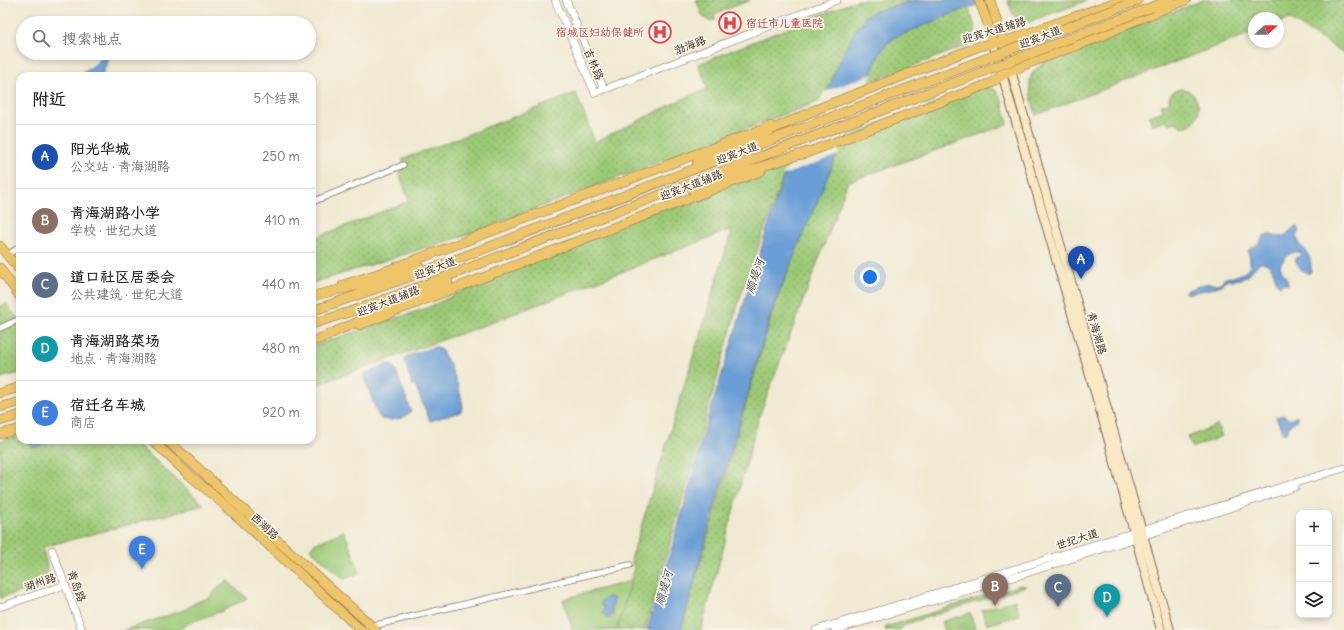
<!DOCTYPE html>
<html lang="zh">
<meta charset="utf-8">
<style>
body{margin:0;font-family:Delius,"LXGW WenKai TC",sans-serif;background:#f6f6f6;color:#202124}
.controls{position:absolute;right:12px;bottom:12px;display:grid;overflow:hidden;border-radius:8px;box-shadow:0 2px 6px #0003}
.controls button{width:36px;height:36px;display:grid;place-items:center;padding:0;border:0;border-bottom:1px solid #e0e0e0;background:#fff;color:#202124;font:20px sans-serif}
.compass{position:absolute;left:1248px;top:12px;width:36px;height:36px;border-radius:50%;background:#fff;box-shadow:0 2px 6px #0003;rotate:68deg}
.you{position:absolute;left:870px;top:277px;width:14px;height:14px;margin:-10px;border:3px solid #fff;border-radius:50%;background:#1a73e8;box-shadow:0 0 0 6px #1a73e833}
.badge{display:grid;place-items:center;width:26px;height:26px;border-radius:50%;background:#0b8043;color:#fff;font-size:13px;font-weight:700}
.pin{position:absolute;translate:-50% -33px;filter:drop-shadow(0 1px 2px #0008)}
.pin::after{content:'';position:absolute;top:21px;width:14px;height:12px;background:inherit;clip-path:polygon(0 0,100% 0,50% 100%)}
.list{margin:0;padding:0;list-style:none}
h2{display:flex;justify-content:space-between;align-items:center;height:52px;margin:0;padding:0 16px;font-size:17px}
h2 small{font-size:13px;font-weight:400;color:#757577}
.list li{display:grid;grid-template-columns:26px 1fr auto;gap:12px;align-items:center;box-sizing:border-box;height:64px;padding:0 16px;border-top:1px solid #e0e0e0}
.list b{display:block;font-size:15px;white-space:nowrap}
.list p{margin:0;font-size:13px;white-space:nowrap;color:#757577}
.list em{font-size:13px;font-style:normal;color:#757577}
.icon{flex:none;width:22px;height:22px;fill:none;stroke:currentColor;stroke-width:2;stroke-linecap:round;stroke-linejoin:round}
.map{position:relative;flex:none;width:1344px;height:630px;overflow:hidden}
.search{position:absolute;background:#fff;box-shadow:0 2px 6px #0003;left:16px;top:16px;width:300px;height:44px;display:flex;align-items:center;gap:10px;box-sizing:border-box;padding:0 14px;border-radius:22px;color:#757577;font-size:15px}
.panel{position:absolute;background:#fff;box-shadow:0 2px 6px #0003;left:16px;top:72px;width:300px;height:372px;border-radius:12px}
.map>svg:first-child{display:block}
</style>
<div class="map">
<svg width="1344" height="630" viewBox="0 0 1344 630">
<defs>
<pattern id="grass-dots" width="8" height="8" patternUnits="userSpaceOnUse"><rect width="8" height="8" fill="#9dca77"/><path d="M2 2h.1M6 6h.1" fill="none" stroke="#81a461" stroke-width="1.8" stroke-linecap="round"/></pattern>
</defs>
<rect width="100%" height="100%" fill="#f7f3e8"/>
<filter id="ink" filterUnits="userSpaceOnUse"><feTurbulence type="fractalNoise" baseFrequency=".025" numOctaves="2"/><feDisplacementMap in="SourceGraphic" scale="8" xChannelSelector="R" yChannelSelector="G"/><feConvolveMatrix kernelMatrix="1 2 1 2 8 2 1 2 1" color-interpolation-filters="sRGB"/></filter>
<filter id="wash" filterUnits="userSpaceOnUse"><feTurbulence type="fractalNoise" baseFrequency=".012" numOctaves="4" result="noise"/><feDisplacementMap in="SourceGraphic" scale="16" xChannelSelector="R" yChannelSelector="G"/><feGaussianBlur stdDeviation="0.9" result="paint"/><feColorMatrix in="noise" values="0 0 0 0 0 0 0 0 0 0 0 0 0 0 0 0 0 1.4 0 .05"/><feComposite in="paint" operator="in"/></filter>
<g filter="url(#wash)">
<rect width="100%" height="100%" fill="#f0e9d2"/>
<!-- grass -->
<path fill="url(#grass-dots)" stroke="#6c7a4a" d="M696,0H751L714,14L716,20L709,21L703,17Z
M858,0H966L975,27V33L968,45L464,236L312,283V239L409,201L398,170L404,168L403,159L576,93L595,142L691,95L708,89L698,64Z
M1007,0H1088L1029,22L1018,19L1014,16Z
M1203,0H1344V53L1289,19L1278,23V18H1254V32L1036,115C1033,104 1025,81 1034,71C1037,67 1042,64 1047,61Z
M982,86L993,88L1001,97L1008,124L848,182L759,417L701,630H681L773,310L838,140Z
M1181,89C1187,89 1191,92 1194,96C1208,114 1187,136 1176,122L1169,124L1166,120L1152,125L1149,116L1163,111L1161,105L1169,103C1168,94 1173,90 1181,89Z
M783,161L788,163L739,301L645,630H616L634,568L631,560L732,229L485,325L312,386V346L427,308L539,255Z
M6,303L20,322V373L0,378V306Z
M1217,425L1222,436L1192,448L1188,437Z
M20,436V440H133L204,505L43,547L50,583L0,598V441Z"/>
<!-- garden -->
<path fill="#9dca77" stroke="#6c7a4a" d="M344,531L360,573L344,579L310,549L314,544Z
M227,581L247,598L222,611L188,623L179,630H124L184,610L197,602L209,598L220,586Z
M631,581L617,630H573L563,599Z
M1020,585L1026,586L906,624L900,630H885L886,627Z
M1015,600L1019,615L987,625L982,610Z
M970,613L975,628L968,630H945L942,622Z"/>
<!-- water -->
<path fill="#6a9ed6" stroke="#52647a" d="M917,0H993L964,9L896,37L887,43L878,57L774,304L712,516L681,630H647L684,506L704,431L784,175L794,165L846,48L857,27L861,25L865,21L864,17L875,11Z
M102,53H109C110,60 104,68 102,76H80C87,68 102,63 102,53Z
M1297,227L1299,231L1297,237L1300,246C1309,250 1312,262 1311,272L1308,274C1301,270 1297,266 1295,258L1300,256L1301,253L1299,252C1289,251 1285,258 1280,265C1281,273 1288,277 1288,285L1284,283L1279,286C1273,277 1275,263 1260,262L1247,276L1242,279L1226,281L1221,285L1210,289L1191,293H1185V291C1191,289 1198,286 1204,284C1214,282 1217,288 1225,278C1243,275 1255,272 1248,251C1251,247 1254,247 1258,244C1262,240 1263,234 1270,234C1276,234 1278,239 1284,236C1289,233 1291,228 1297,227Z
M435,347H438C447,353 463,396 463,408L460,412L430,421L415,385H412L404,359L407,356Z
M388,364L391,365L395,368L411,411C404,420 392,421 381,419L377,413L364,377V374L366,373Z
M1283,415L1289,419L1297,416L1298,420C1291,423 1288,425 1288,432L1283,434L1276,417Z
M28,440H71C63,446 57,441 49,442C44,443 38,448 33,447C30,446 30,445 28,443Z
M608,597L613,598L614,601L612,607L613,615L608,618L602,612L605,608L602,606L601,603L604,599Z"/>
<!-- pier -->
<path fill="#f0e9d2" d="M872,74L838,155L781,176L786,169L792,163L824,92Z"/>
</g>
<g filter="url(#ink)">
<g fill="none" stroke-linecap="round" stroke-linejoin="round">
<!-- minor casing -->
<g stroke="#7a6d5d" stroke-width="7">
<path id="minor" d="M312,202L403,165
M7,255L20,247
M0,328L20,319
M372,626L630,565"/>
</g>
<!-- tertiary casing -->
<g stroke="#7a6d5d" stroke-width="8">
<path id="tertiary" d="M555,0L595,93L837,0
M566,0L604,89
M52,550L82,630
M0,607L65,585
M816,630L1344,468
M835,630L1027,573L1295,487"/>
</g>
<!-- secondary casing -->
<g stroke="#7a6d5d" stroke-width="10">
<path id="secondary" d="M993,43L1103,420L1161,630
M1004,46L1170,630"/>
</g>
<!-- primary casing -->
<g stroke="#7a6d5d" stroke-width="10">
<path id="primary" d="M979,0L987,21L993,43
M990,0L1003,41
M812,111L980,46L1009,40L1122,0
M801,155L991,83L1001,76L1024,65L1102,36L1131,22L1186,0
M0,246L20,271
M0,268L20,297
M343,285L383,272L771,126
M359,325L761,171
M312,341L328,336
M0,393L20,387
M0,434L20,429
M152,440L188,474L226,506L361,630
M167,440L376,630"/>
</g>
<!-- trunk casing -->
<g stroke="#7a6d5d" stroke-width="10">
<path id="trunk" d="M1152,7L1170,0
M697,163L818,109
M692,189L807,152
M312,296L359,285L420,267
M312,311L420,273L985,59
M312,324L362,308L440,279L859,119
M321,338L448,282
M0,407L20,402
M0,421L20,415"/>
</g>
<!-- minor -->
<use href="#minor" stroke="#fff" stroke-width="5.5"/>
<!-- tertiary -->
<use href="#tertiary" stroke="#fff" stroke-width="7"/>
<!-- secondary -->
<use href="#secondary" stroke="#f8e8c3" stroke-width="8"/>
<!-- primary -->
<use href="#primary" stroke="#eec569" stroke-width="9"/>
<!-- trunk -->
<use href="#trunk" stroke="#eec569" stroke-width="9"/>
<!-- trunk-bridge casing -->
<g stroke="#7a6d5d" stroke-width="10" stroke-linecap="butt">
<path id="trunk-bridge" d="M985,59L1139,0
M859,119L1152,7"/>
</g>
<!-- trunk-bridge -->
<use href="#trunk-bridge" stroke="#eec569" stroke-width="9"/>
</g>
</g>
<!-- icons -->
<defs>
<g id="hospital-ring" transform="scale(1.15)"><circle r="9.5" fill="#f7f3e8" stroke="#e0444e" stroke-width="1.5"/><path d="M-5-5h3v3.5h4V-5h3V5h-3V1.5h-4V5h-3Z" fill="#e0444e"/></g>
</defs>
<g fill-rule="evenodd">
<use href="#hospital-ring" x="730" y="23"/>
<use href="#hospital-ring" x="660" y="32"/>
</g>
<g text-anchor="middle" stroke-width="3.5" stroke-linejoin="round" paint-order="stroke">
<!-- health labels -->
<g font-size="11" fill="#be3a42" stroke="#f7f3e8" text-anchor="start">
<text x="746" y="27">宿迁市儿童医院</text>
<text x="644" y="36" text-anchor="end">宿城区妇幼保健所</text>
</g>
<!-- street labels -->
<g font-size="11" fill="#3b2a1e" stroke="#f7f3e8">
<text transform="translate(994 30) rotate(-17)" y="4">迎宾大道辅路</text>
<text transform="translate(1040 37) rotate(-21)" y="4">迎宾大道</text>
<text transform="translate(690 45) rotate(-21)" y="4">渤海路</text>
<text transform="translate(594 64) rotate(67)" y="4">吉林路</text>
<text transform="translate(737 153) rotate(-21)" y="4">迎宾大道</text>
<text transform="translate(691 185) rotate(-21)" y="4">迎宾大道辅路</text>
<text transform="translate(435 268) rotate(-21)" y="4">迎宾大道</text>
<text transform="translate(388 301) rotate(-21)" y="4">迎宾大道辅路</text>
<text transform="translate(1097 333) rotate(74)" y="4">青海湖路</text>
<text transform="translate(265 526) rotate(43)" y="4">西湖路</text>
<text transform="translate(1077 539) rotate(-17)" y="4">世纪大道</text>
<text transform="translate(40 582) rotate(-19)" y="4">湖州路</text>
<text transform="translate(77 586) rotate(70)" y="4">青岛路</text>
</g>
<!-- water labels -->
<g font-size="12" font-style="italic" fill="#4b535e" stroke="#f7f3e8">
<text transform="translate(755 276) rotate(-71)" y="4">顺堤河</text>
<text transform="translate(664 588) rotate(-74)" y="4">顺堤河</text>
</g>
</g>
</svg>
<div class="controls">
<button>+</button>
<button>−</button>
<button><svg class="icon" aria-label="layers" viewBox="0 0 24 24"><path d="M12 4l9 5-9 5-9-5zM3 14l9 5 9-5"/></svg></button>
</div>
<svg class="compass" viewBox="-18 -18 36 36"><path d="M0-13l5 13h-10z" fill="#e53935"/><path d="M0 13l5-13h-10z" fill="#757577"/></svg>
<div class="you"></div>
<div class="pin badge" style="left:1081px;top:279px;background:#1a4fb4">A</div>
<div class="pin badge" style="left:995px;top:606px;background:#8d6e63">B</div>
<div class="pin badge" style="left:1058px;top:607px;background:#5c6f8a">C</div>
<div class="pin badge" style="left:1107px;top:617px;background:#0f9aa8">D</div>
<div class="pin badge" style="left:142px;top:569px;background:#3f7fe0">E</div>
<div class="search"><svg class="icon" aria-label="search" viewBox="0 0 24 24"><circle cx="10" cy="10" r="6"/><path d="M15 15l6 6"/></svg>搜索地点</div>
<section class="panel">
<h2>附近<small>5个结果</small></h2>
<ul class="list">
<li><span class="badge" style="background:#1a4fb4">A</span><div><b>阳光华城</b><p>公交站 · 青海湖路</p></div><em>250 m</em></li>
<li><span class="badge" style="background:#8d6e63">B</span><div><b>青海湖路小学</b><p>学校 · 世纪大道</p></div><em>410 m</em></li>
<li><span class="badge" style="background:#5c6f8a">C</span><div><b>道口社区居委会</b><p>公共建筑 · 世纪大道</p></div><em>440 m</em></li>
<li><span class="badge" style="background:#0f9aa8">D</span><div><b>青海湖路菜场</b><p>地点 · 青海湖路</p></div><em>480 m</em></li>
<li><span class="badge" style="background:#3f7fe0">E</span><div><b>宿迁名车城</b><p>商店</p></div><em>920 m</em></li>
</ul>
</section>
</div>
